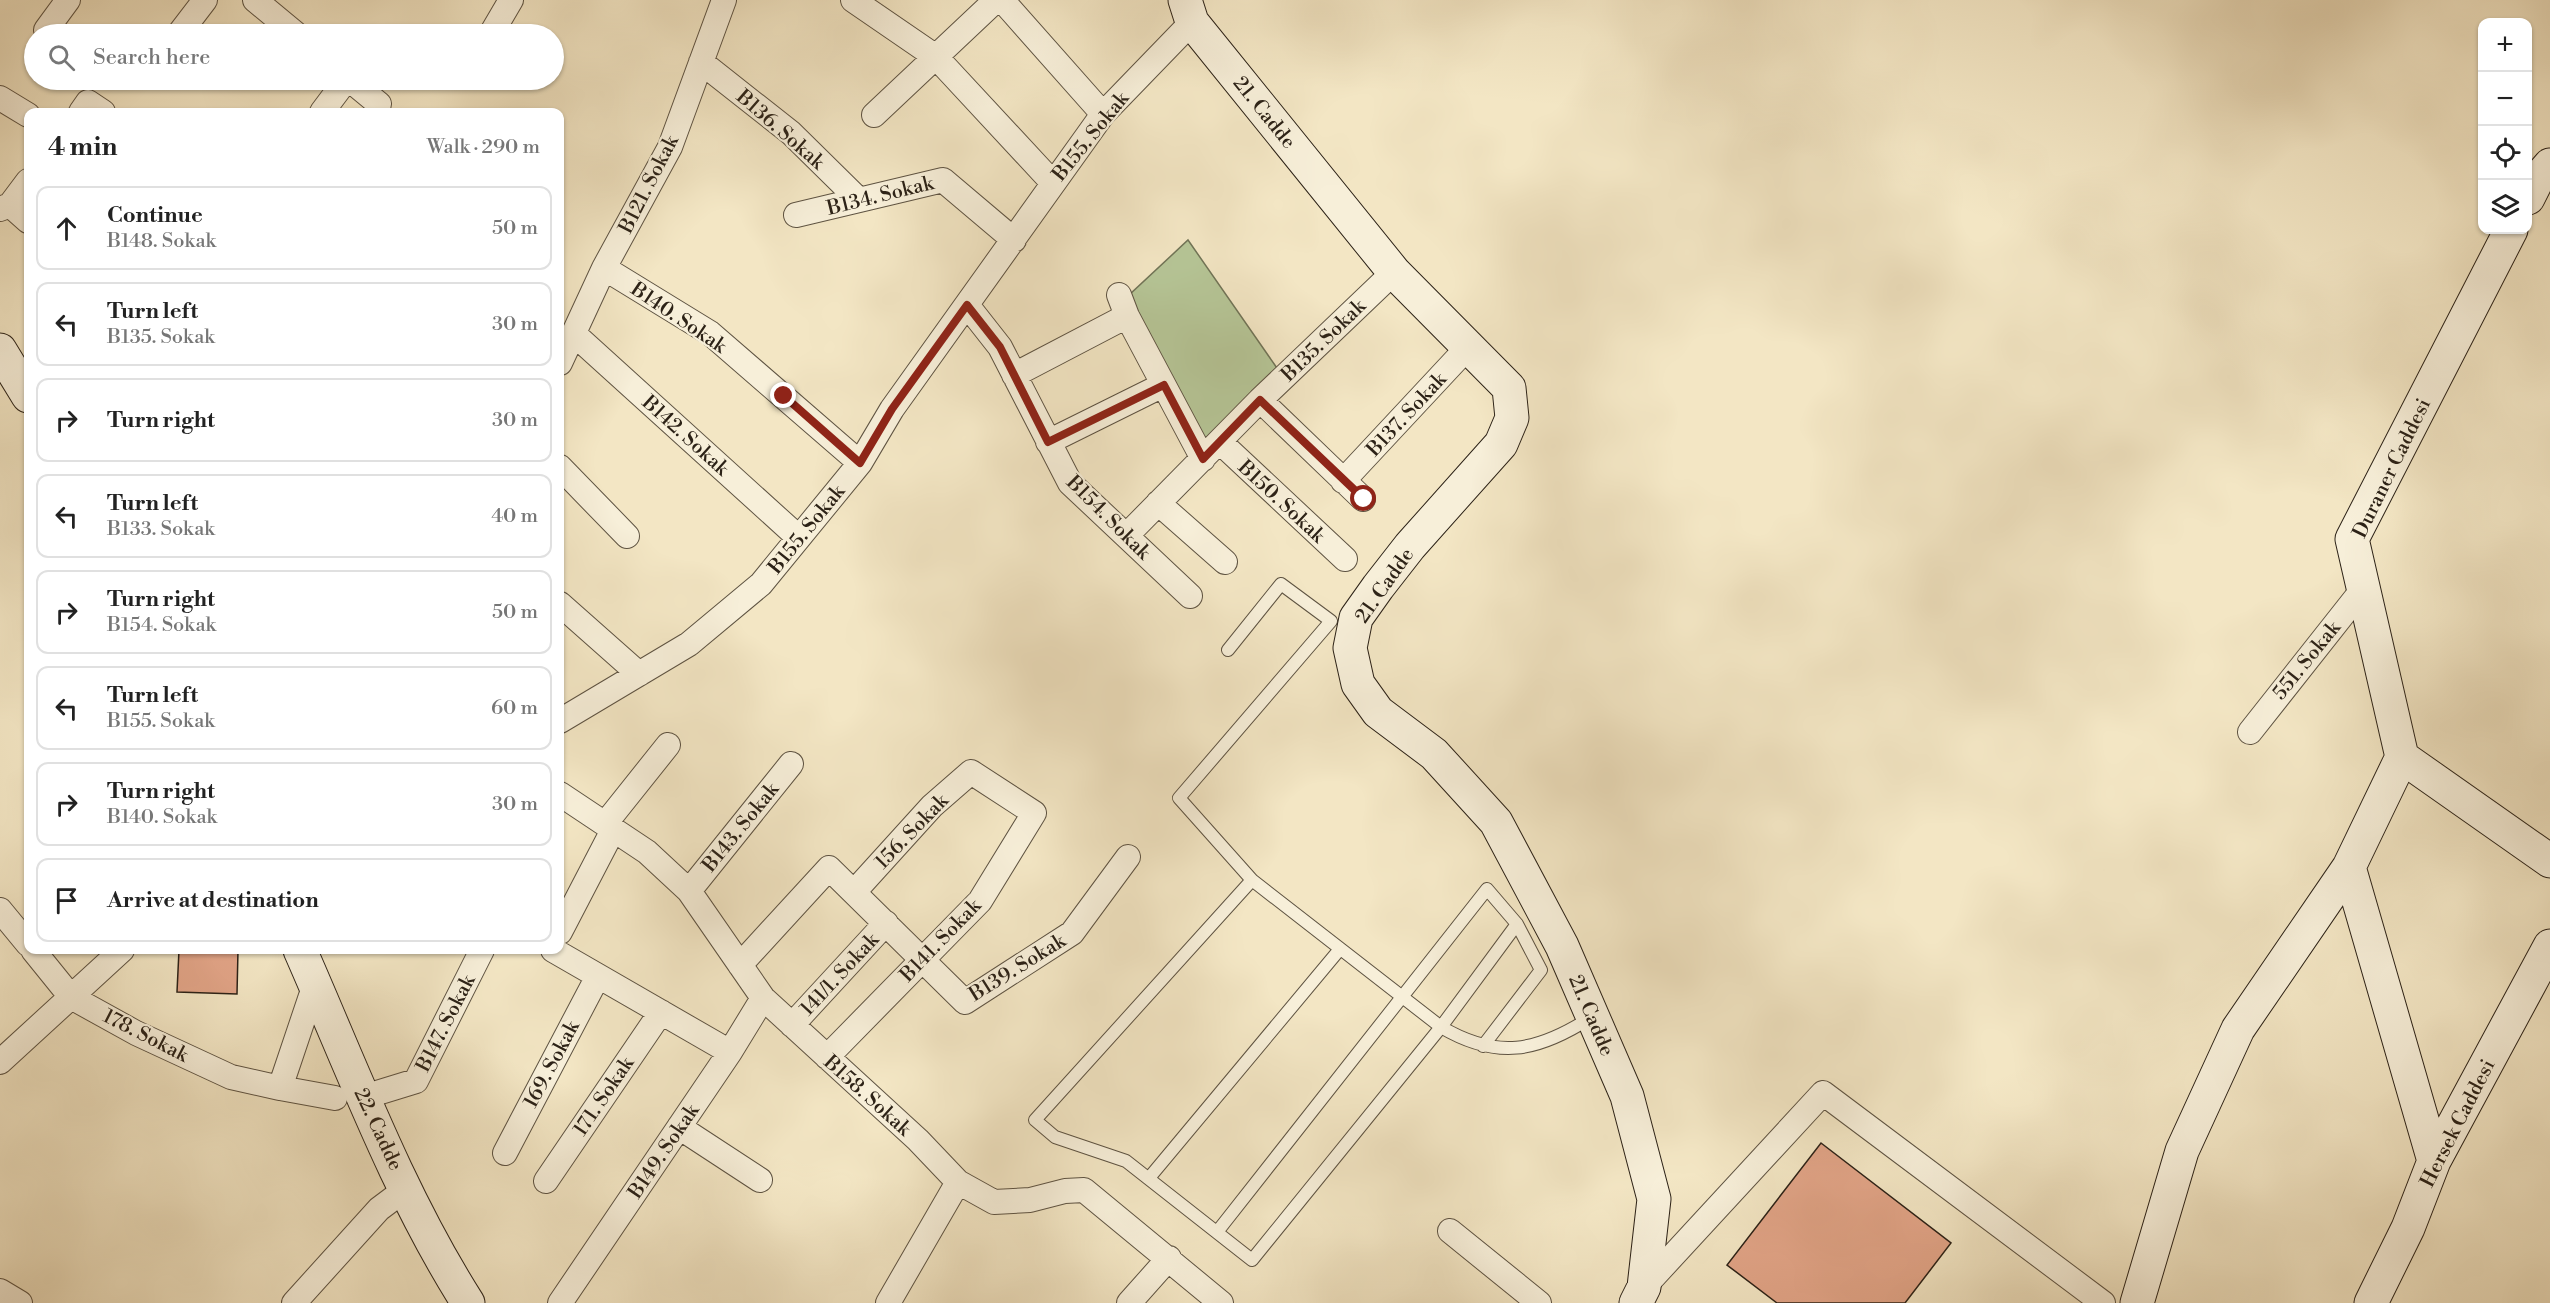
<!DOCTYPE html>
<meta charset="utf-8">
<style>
body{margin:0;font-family:"Libre Bodoni",serif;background:#f6f6f6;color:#222}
.controls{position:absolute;right:18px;top:18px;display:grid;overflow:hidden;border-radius:12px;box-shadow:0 2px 4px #0004}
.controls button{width:54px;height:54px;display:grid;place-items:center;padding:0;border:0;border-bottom:2px solid #e0e0e0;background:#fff;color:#222;font:30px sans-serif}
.stop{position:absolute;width:18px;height:18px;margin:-14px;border:4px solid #8f2418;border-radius:50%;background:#fff}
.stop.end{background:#8f2418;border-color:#fff;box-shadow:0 2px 6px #0008}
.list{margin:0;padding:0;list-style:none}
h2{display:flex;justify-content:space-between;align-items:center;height:78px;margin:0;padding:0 24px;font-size:26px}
h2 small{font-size:20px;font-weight:400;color:#767676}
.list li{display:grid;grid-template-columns:39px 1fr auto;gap:18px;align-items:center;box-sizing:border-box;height:84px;margin:0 12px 12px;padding:0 12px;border:2px solid #e0e0e0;border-radius:12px}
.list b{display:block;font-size:22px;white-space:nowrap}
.list p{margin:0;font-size:20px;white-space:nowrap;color:#767676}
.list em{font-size:20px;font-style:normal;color:#767676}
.icon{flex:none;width:33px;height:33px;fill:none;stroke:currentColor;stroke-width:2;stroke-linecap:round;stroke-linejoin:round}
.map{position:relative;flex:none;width:2550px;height:1303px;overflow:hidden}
.search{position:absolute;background:#fff;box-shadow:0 2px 4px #0004;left:24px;top:24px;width:540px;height:66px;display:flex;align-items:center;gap:15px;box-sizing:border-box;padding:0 21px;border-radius:33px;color:#767676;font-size:22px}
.panel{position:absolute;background:#fff;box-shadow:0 2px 4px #0004;left:24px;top:108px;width:540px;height:846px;border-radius:12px}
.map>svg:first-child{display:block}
</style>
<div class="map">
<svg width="2550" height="1303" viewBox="0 0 2550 1303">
<rect width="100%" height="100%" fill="#f3e6c4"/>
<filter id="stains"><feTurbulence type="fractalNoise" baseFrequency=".00333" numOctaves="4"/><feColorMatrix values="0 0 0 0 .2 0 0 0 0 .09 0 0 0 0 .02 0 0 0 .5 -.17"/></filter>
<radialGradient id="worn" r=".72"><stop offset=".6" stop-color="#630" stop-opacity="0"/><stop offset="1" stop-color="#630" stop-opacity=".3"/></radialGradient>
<!-- green -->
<path fill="#b6c697" stroke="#717457" stroke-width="1.5" d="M1188,240L1279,371L1202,442L1128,296Z"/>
<!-- building -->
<path fill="#e1a487" stroke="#2c2217" stroke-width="1.5" d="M179,950H238L237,994L177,992Z
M1821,1143L1951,1243L1905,1303H1777L1727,1265Z"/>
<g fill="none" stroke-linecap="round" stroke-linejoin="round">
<!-- lane casing -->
<g stroke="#5e5342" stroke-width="14">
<path id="lane" d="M1228,650L1281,584L1331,621L1179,798L1252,880L1441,1027C1497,1060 1537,1052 1590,1018
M1252,880L1035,1120L1055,1137L1126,1161L1252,1260L1441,1027L1517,924
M1149,1178L1340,949
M1217,1232L1487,889L1517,924L1541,970L1483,1046"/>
</g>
<!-- street casing -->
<g stroke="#5e5342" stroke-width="26">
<path id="street" d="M255,0L296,34
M853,0L936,57L1052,182
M1002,0L1103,114
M46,30L68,0
M179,34L205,0
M491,34L511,0
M701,62L791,133L859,200
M350,80L379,104
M0,98L28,115
M81,112L88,102L103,112
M322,112L346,80
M874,115L996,0
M10,205L28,221
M0,209L10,205L28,181
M796,215L943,180L1014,240
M604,268L710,333L860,463
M1119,295L1127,316L1203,459
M967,305L1000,347L1070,483L1190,596
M574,334L798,537
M560,363L604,268L670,147L724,0
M1014,375L1127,316
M1260,400L1363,499
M1048,442L1163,385
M1220,442L1345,559
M560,467L627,536
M1343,481L1468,347
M1158,503L1225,562
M1127,535L1260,400L1394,272
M560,604L639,674
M560,721L689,644L761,584L860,463L892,409L1103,114L1192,22
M2250,732L2363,589
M560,794L647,852L689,891L763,998L918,1140L958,1182L994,1202L1030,1200L1065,1191L1084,1190L1221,1303
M605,824L668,745
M689,891L791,764
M0,910L28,944
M560,932L613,830
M33,950L71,997L136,1033L231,1077L280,1088L315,984
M553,950L730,1052
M740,965L829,868L965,1002L1072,933L1128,857
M792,1025L886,923
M827,1057L980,901L1034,813L971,772L932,806L854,892
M0,1062L122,950
M280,1088L335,1098
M364,1097L416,1081L482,950
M679,1127L760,1180
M505,1153L598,976
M546,1181L661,1012
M1450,1231L1539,1303
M1644,1287L1823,1093L2103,1303
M0,1291L20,1303
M294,1303L379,1209L407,1188
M560,1303L730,1052L763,998
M888,1303L958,1182
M1129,1303L1169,1258"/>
</g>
<!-- secondary casing -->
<g stroke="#2c2217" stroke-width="35">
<path id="secondary" d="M1185,0L1192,22L1394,272L1509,388L1512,418L1501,444L1410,546L1378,587L1356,618L1350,648L1358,684L1378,712L1434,754L1496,822L1562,946L1627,1096L1654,1199L1644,1287L1636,1303
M2528,198L2537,180L2550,165
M0,350L28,396
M2402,757L2352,539L2511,230
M2402,757L2349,867L2434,1161
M2402,757L2550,861
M300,950C352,1068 398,1193 468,1303
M2137,1303L2182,1151L2238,1029L2349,867
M2371,1303L2408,1228L2434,1161L2550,946"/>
</g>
<!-- lane -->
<use href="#lane" stroke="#f7efd9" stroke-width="12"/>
<!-- street -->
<use href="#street" stroke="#f7efd9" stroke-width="24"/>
<!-- secondary -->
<use href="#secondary" stroke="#f7efd9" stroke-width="33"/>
</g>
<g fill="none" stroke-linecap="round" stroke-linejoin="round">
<!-- route -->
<path stroke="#8f2418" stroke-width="8" d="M784,396L860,463L892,409L967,305L1000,347L1048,442L1164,385L1203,459L1260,400L1364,499"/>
</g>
<g text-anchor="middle" stroke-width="4.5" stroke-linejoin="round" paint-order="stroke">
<!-- street labels -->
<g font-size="20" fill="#2c2217" stroke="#f7efd9">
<text transform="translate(1265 112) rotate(51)" y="7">21. Cadde</text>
<text transform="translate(781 129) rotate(41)" y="7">B136. Sokak</text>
<text transform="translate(1090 136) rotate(-51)" y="7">B155. Sokak</text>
<text transform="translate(648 184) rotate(-63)" y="7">B121. Sokak</text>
<text transform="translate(880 195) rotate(-14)" y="7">B134. Sokak</text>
<text transform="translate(679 317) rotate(34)" y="7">B140. Sokak</text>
<text transform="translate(1323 340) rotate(-44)" y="7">B135. Sokak</text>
<text transform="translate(1406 414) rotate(-47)" y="7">B137. Sokak</text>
<text transform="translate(686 435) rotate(42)" y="7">B142. Sokak</text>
<text transform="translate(2391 468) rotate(-64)" y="7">Duraner Caddesi</text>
<text transform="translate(1282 501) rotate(43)" y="7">B150. Sokak</text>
<text transform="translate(1109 517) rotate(45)" y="7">B154. Sokak</text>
<text transform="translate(806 529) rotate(-51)" y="7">B155. Sokak</text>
<text transform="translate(1384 585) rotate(-55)" y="7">21. Cadde</text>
<text transform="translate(2306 660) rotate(-51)" y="7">551. Sokak</text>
<text transform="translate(740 827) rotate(-51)" y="7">B143. Sokak</text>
<text transform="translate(911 831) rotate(-46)" y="7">156. Sokak</text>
<text transform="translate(940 940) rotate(-46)" y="7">B141. Sokak</text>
<text transform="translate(1017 967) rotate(-32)" y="7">B139. Sokak</text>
<text transform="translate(839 974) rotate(-47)" y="7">141/1. Sokak</text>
<text transform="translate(1592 1015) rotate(67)" y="7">21. Cadde</text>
<text transform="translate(445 1023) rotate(-63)" y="7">B147. Sokak</text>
<text transform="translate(146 1035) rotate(27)" y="7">178. Sokak</text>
<text transform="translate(551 1064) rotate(-62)" y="7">169. Sokak</text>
<text transform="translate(868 1095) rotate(42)" y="7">B158. Sokak</text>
<text transform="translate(603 1096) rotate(-56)" y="7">171. Sokak</text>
<text transform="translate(2457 1123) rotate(-63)" y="7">Hersek Caddesi</text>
<text transform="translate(379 1129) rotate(65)" y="7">22. Cadde</text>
<text transform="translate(663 1151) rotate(-56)" y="7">B149. Sokak</text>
</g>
</g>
<rect width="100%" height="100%" filter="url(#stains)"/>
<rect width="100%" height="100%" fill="url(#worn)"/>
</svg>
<div class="controls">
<button>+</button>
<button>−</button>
<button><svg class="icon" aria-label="locate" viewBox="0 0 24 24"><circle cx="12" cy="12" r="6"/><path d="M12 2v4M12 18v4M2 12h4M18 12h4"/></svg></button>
<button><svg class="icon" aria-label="layers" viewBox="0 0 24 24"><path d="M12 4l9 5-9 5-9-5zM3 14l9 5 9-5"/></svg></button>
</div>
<div class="stop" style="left:1364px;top:499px"></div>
<div class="stop end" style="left:784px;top:396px"></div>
<div class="search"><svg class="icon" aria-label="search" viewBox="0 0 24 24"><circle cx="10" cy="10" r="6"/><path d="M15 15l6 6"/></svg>Search here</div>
<section class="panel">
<h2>4 min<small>Walk · 290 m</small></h2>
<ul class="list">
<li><svg class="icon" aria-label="ahead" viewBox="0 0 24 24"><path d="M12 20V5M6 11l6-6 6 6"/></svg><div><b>Continue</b><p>B148. Sokak</p></div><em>50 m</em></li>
<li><svg class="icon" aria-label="left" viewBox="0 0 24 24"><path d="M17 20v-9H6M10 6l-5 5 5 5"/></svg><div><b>Turn left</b><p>B135. Sokak</p></div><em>30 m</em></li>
<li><svg class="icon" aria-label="right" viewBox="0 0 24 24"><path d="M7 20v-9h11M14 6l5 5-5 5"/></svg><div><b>Turn right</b></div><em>30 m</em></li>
<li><svg class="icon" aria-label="left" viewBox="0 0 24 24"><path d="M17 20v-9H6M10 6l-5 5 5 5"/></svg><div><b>Turn left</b><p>B133. Sokak</p></div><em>40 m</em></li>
<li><svg class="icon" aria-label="right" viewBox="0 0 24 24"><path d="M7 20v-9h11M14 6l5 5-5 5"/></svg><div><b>Turn right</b><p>B154. Sokak</p></div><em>50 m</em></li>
<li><svg class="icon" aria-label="left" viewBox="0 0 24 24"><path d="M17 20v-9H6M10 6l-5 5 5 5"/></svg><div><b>Turn left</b><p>B155. Sokak</p></div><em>60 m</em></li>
<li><svg class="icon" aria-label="right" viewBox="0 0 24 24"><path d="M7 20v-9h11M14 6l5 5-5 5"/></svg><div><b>Turn right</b><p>B140. Sokak</p></div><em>30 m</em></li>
<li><svg class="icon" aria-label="arrive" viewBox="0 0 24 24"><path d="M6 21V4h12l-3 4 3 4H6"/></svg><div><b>Arrive at destination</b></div></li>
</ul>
</section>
</div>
